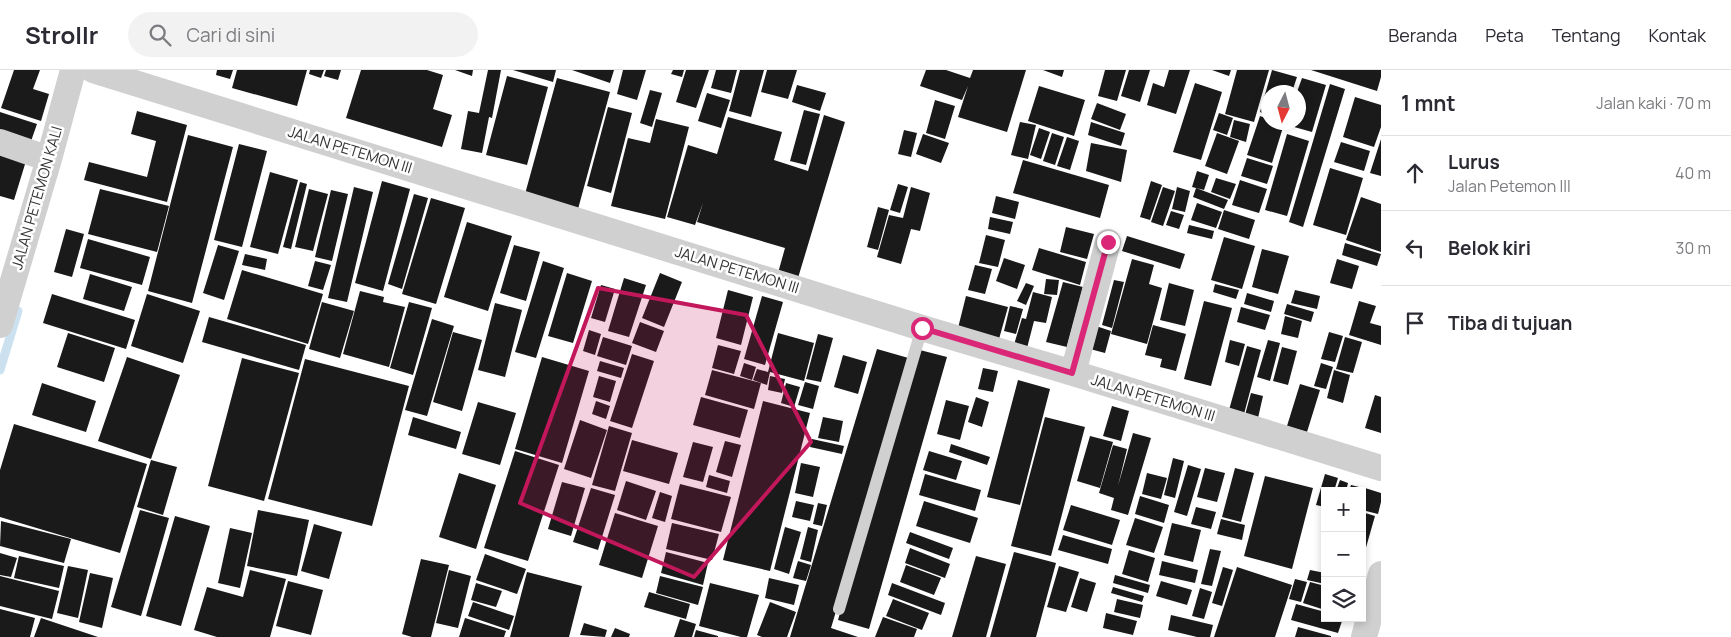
<!DOCTYPE html>
<html lang="id">
<meta charset="utf-8">
<style>
body{margin:0;font-family:Manrope,sans-serif;background:#f2f2f3;color:#2b2b33}
.controls{position:absolute;right:15px;bottom:15px;display:grid;overflow:hidden;border-radius:0px;box-shadow:0 2px 8px #0003}
.controls button{width:45px;height:45px;display:grid;place-items:center;padding:0;border:0;border-bottom:1px solid #e1e1e2;background:#fff;color:#2b2b33;font:25px sans-serif}
.compass{position:absolute;left:1261px;top:15px;width:45px;height:45px;border-radius:50%;background:#fff;box-shadow:0 2px 8px #0003;rotate:186deg}
.stop{position:absolute;width:15px;height:15px;margin:-11px;border:4px solid #db2777;border-radius:50%;background:#fff}
.stop.end{background:#db2777;border-color:#fff;box-shadow:0 1px 5px #0008}
.list{margin:0;padding:0;list-style:none}
h2{display:flex;justify-content:space-between;align-items:center;height:65px;margin:0;padding:0 20px;font-size:21px}
h2 small{font-size:16px;font-weight:400;color:#7c7c81}
.list li{display:grid;grid-template-columns:32px 1fr auto;gap:15px;align-items:center;box-sizing:border-box;height:75px;padding:0 20px;border-top:1px solid #e1e1e2}
.list b{display:block;font-size:19px;white-space:nowrap}
.list p{margin:0;font-size:16px;white-space:nowrap;color:#7c7c81}
.list em{font-size:16px;font-style:normal;color:#7c7c81}
.icon{flex:none;width:28px;height:28px;fill:none;stroke:currentColor;stroke-width:2;stroke-linecap:round;stroke-linejoin:round}
.map{position:relative;flex:none;width:1381px;height:567px;overflow:hidden}
header{display:flex;align-items:center;gap:30px;box-sizing:border-box;height:70px;padding:0 25px;background:#fff;border-bottom:1px solid #e1e1e2}
header strong{font-size:24px}
nav{display:flex;gap:28px;margin-inline-start:auto;font-size:18px}
.search{width:350px;height:45px;background:#f2f2f3;display:flex;align-items:center;gap:12px;box-sizing:border-box;padding:0 18px;border-radius:28px;color:#7c7c81;font-size:19px}
main{display:flex}
aside{flex:1;background:#fff}
.map>svg:first-child{display:block}
</style>
<header>
<strong>Strollr</strong>
<div class="search"><svg class="icon" aria-label="search" viewBox="0 0 24 24"><circle cx="10" cy="10" r="6"/><path d="M15 15l6 6"/></svg>Cari di sini</div>
<nav><a>Beranda</a><a>Peta</a><a>Tentang</a><a>Kontak</a></nav>
</header>
<main>
<div class="map">
<svg width="1381" height="567" viewBox="0 0 1381 567">
<rect width="100%" height="100%" fill="#fff"/>
<g fill="none" stroke-linecap="round" stroke-linejoin="round">
<!-- stream -->
<path stroke="#cce1f0" stroke-width="9" d="M0,300L18,241"/>
</g>
<!-- building -->
<path fill="#1a1a1a" d="M14,0H40L33,19L49,24L41,51L1,38Z
M217,0H233L230,9L216,5Z
M237,0H307L297,36L232,18Z
M310,0H324L321,8L309,4Z
M326,0H341L338,10L324,6Z
M361,0H427L443,5L433,39L452,45L442,77L346,48Z
M455,0H473L472,6Z
M488,0H501L492,48L489,47L482,83L461,79L468,41L479,43Z
M513,0H556L553,12Z
M572,0H614L610,13Z
M623,0H646L637,30L617,24Z
M673,0H684L682,7L671,4Z
M686,0H709L696,38L676,32Z
M716,0H737L731,23L711,18Z
M740,0H764L751,47L729,41Z
M767,0H797L788,29L761,22Z
M926,0H946L970,8L973,0H1026L1007,62L958,47L968,16L962,30L920,16Z
M1043,0H1064L1062,7Z
M1105,0H1126L1117,31L1098,26Z
M1129,0H1150L1140,32L1121,26Z
M1169,0H1190L1176,44L1147,35L1153,13L1164,17Z
M1212,0H1231L1229,6Z
M1237,0H1269L1254,52L1225,44Z
M1272,0L1297,7L1292,22H1268V45L1260,42Z
M1311,0H1381V7L1377,21Z
M507,6L548,17L527,95L486,85Z
M557,8L610,22L578,139L525,124Z
M1302,8L1326,15L1312,62L1287,55L1288,52H1298L1297,22Z
M1195,13L1222,22L1201,90L1173,82Z
M1330,14L1345,19L1303,157L1289,152Z
M797,15L826,23L820,41L792,32Z
M1039,16L1085,30L1074,66L1028,51Z
M650,20L662,23L652,57L640,53Z
M707,23L730,30L721,58L698,51Z
M1355,27L1381,35V57L1374,77L1343,67Z
M935,30L955,36L945,69L926,63Z
M1097,33L1126,44L1120,60L1091,49Z
M608,37L632,43L611,123L587,116Z
M804,40L820,44L806,95L790,91Z
M137,41L187,55L167,132L84,110L89,92L147,107L156,71L131,64Z
M0,42L37,54L30,74L0,64Z
M1219,43L1233,48L1227,65L1213,60Z
M824,45L845,52L798,208L778,203L785,178L697,152L703,133L695,155L667,147L688,75L717,84L728,47L782,62L774,90L808,101Z
M1260,46L1268,49V52L1284,54L1272,93L1247,85Z
M656,49L689,57L665,149L611,136L628,68L650,73Z
M1234,50L1250,54L1246,72L1230,67Z
M1020,52L1036,55L1028,89L1011,85Z
M1091,52L1125,63L1121,76L1088,65Z
M1039,58L1050,62L1041,89L1030,85Z
M904,60L917,63L911,87L898,84Z
M1052,63L1064,67L1055,95L1043,91Z
M1217,63L1239,71L1227,104L1205,96Z
M923,64L949,73L941,93L916,84Z
M1287,64L1309,71L1287,146L1265,140Z
M188,65L233,77L192,233L148,221Z
M1067,67L1079,71L1070,100L1057,96Z
M1381,69V106L1370,103Z
M1341,72L1370,81L1364,101L1334,92Z
M1091,73L1127,80L1121,112L1086,101Z
M239,74L267,81L242,177L214,170Z
M0,83L26,91L14,130L0,126Z
M1247,88L1273,96L1267,114L1241,106Z
M1023,90L1109,115L1100,148L1013,123Z
M1330,98L1363,108L1346,165L1313,155Z
M1197,101L1209,105L1204,120L1192,117Z
M270,102L298,110L278,184L250,177Z
M1216,108L1236,114L1230,129L1211,122Z
M1240,110L1267,119L1259,143L1232,135Z
M382,111L410,119L383,221L355,213Z
M1151,111L1162,115L1150,150L1140,147Z
M300,112L307,114L291,179L283,177Z
M898,114L908,117L900,143L890,140Z
M354,117L373,122L347,232L328,228Z
M911,117L930,123L920,161L911,159L901,194L877,187L889,145L903,148Z
M1163,117L1175,121L1163,156L1151,152Z
M1177,117L1190,121L1185,142L1172,139Z
M1196,118L1228,130L1224,139L1193,127Z
M100,119L169,136L157,182L88,164Z
M309,119L328,124L313,181L295,177Z
M331,120L348,124L332,191L315,187Z
M414,124L428,128L402,219L388,214Z
M996,126L1019,132L1015,149L992,143Z
M1361,127L1381,134V182L1346,170Z
M431,128L465,138L436,234L402,224Z
M1197,133L1222,142L1216,158L1191,150Z
M878,137L889,140L878,180L867,177Z
M1224,140L1255,150L1249,169L1218,159Z
M1171,141L1184,145L1179,159L1166,155Z
M990,147L1013,152L1010,164L988,159Z
M467,152L512,166L488,241L444,227Z
M1189,155L1214,161L1212,169L1187,163Z
M1066,157L1094,164L1087,189L1060,182Z
M66,159L84,164L72,207L54,202Z
M986,165L1005,170L998,197L979,193Z
M1127,166L1185,184L1180,199L1122,181Z
M1224,167L1255,176L1242,219L1211,210Z
M88,169L150,187L142,215L80,198Z
M1345,173L1381,184L1377,196L1342,185Z
M218,175L239,181L224,230L203,223Z
M514,175L540,182L526,231L500,223Z
M1039,178L1086,192L1080,215L1032,200Z
M1262,179L1289,186L1278,224L1252,217Z
M245,184L267,189L265,200L242,195Z
M1004,188L1025,195L1017,219L996,211Z
M1132,189L1154,195L1149,214L1162,218L1147,274L1111,264Z
M1337,189L1359,196L1352,219L1330,213Z
M315,191L331,195L323,220L308,216Z
M543,191L564,198L536,288L515,282Z
M975,195L992,199L985,224L968,220Z
M242,200L323,224L308,274L227,249Z
M567,203L592,211L573,273L548,266Z
M660,203L682,212L664,257L642,248Z
M90,204L132,217L124,241L83,229Z
M624,208L646,215L629,267L608,261Z
M1046,209L1059,210L1057,225L1044,224Z
M1114,210L1124,212L1112,258L1102,255Z
M1063,212L1083,217L1067,277L1046,272Z
M1026,213L1034,216L1026,235L1017,231Z
M1169,213L1194,220L1185,256L1160,250Z
M1215,214L1239,220L1236,229L1213,222Z
M601,215L615,219L605,252L591,248Z
M728,220L753,227L741,275L716,268Z
M1295,220L1320,226L1317,239L1291,233Z
M360,221L384,227L383,232L405,237L389,297L343,284Z
M1033,222L1052,227L1046,253L1034,251L1026,282L1013,278L1022,248L1026,249Z
M1247,223L1274,231L1271,242L1244,234Z
M52,224L135,250L126,279L43,253Z
M147,224L200,241L183,293L131,276Z
M762,226L783,232L765,295L744,289Z
M966,226L1008,237L999,269L958,258Z
M1204,231L1232,238L1211,316L1184,309Z
M1359,231L1376,236L1370,253L1381,256V275L1349,265Z
M322,232L354,241L340,288L309,279Z
M409,232L432,238L413,305L390,298Z
M495,233L522,240L505,307L478,300Z
M1287,234L1314,242L1311,252L1284,244Z
M1010,236L1023,239L1016,264L1004,261Z
M1241,237L1270,245L1265,260L1237,252Z
M1285,246L1302,251L1298,268L1281,264Z
M209,247L306,275L299,300L202,272Z
M432,249L454,256L427,346L405,340Z
M640,252L664,261L656,282L632,273Z
M1153,255L1186,264L1176,301L1160,297L1162,289L1145,285Z
M1096,256L1111,261L1105,283L1090,279Z
M589,260L601,264L595,285L583,281Z
M453,262L482,270L462,341L433,332Z
M1329,262L1343,266L1335,292L1321,289Z
M68,263L115,278L104,312L57,297Z
M778,263L814,273L804,311L770,302L767,315L753,310L757,299L768,302Z
M818,264L833,268L821,312L806,309Z
M603,267L632,276L626,295L597,286Z
M1345,267L1362,272L1353,303L1336,299Z
M1230,270L1245,274L1239,296L1225,292Z
M1268,270L1280,273L1270,311L1257,307Z
M718,275L741,281L734,304L712,298Z
M1247,276L1261,280L1244,344L1229,340Z
M1282,277L1297,281L1288,315L1273,311Z
M877,279L912,289L831,558L858,567H790Z
M916,279L947,287L869,559L838,550Z
M632,284L654,291L632,358L610,351Z
M843,285L867,292L858,324L834,317Z
M127,287L180,305L151,389L98,371Z
M542,287L589,301L562,393L515,379Z
M242,288L299,303L264,431L208,416Z
M305,289L409,316L372,456L268,429Z
M600,291L624,298L621,308L597,301Z
M744,293L756,297L752,310L740,306Z
M1321,293L1333,297L1326,319L1314,316Z
M983,298L998,301L993,322L978,319Z
M712,300L761,313L754,339L705,325Z
M1334,300L1350,305L1343,333L1327,328Z
M599,306L616,311L610,332L593,327Z
M770,306L785,309L782,323L768,320Z
M1018,310L1050,319L1020,435L987,427Z
M805,312L819,316L813,339L798,335Z
M42,313L96,331L86,362L32,345Z
M786,313L800,317L794,337L781,333Z
M1300,314L1320,320L1307,362L1287,356Z
M1251,323L1263,326L1258,348L1245,345Z
M1375,325L1381,327V363L1365,358Z
M701,327L748,340L740,368L693,355Z
M976,327L989,332L982,357L968,352Z
M946,330L969,336L960,370L937,364Z
M596,331L610,336L606,349L592,344Z
M763,331L810,343L770,501L723,490Z
M478,332L516,343L500,395L462,384Z
M1112,336L1129,341L1121,371L1103,366Z
M413,347L461,362L456,379L408,365Z
M823,347L843,351L839,372L818,368Z
M1045,347L1085,357L1051,486L1011,476Z
M580,350L607,360L591,408L564,399Z
M14,354L147,394L120,483L0,447V400Z
M609,356L632,363L615,421L592,415Z
M1133,363L1151,368L1128,445L1111,440L1114,428L1099,423L1113,375L1127,379L1118,416Z
M1090,366L1113,372L1100,418L1077,411Z
M812,369L844,376L842,384L810,377Z
M632,370L678,383L669,414L623,401Z
M725,371L741,375L732,407L716,402Z
M693,372L713,377L703,412L683,407Z
M951,374L990,387L987,395L949,382Z
M515,381L559,395L528,491L484,478Z
M929,381L962,391L956,410L923,400Z
M1173,388L1184,391L1175,428L1164,425Z
M151,390L177,397L163,445L137,437Z
M801,393L820,397L813,427L795,423Z
M1188,395L1201,399L1187,446L1174,442Z
M1205,398L1225,403L1217,432L1197,427Z
M1235,398L1254,403L1241,452L1222,447Z
M459,403L496,415L476,479L439,467Z
M1147,403L1167,408L1161,429L1142,424Z
M925,404L981,420L975,441L919,425Z
M1325,404L1338,408L1334,421H1325V437L1316,435Z
M709,405L730,411L727,423L706,417Z
M1265,406L1313,418L1292,499L1244,486Z
M1340,410L1348,413L1346,421H1336Z
M626,411L656,421L646,450L617,440Z
M562,412L585,418L571,466L548,459Z
M680,414L731,427L721,462L671,449Z
M1351,415L1363,418L1362,421H1349Z
M591,418L615,425L598,480L573,472Z
M1365,418L1381,423V432L1378,444L1362,440V430Z
M660,422L672,426L665,452L652,448Z
M1140,426L1169,435L1164,453L1135,444Z
M796,431L814,435L810,451L792,447Z
M924,431L978,448L970,473L916,456Z
M818,433L827,435L822,456L813,454Z
M1071,435L1120,450L1112,475L1063,460Z
M1196,437L1216,442L1211,459L1191,454Z
M140,440L169,448L141,546L111,537Z
M258,440L309,450L297,506L247,496Z
M1362,442L1375,446L1363,488H1362Z
M615,443L658,456L642,508L599,495Z
M175,446L210,456L181,556L146,546Z
M1135,448L1163,457L1154,483L1126,475Z
M1221,449L1245,455L1242,470L1217,464Z
M1,451L71,469L64,493L0,476Z
M672,453L719,464L712,490L666,479Z
M1172,453L1201,460L1193,492L1164,485Z
M314,454L342,462L329,509L301,501Z
M785,457L801,462L789,504L774,499Z
M808,457L818,460L811,492L800,489Z
M230,458L252,463L240,518L218,513Z
M910,462L953,478L949,489L906,473Z
M1063,465L1112,479L1108,494L1058,480Z
M910,478L950,494L945,508L905,493Z
M1210,479L1221,481L1212,516L1201,514Z
M1129,480L1155,488L1148,512L1122,504Z
M666,482L708,493L703,515L661,503Z
M1014,482L1056,493L1036,567H990Z
M0,483L17,488L11,507L0,505Z
M485,484L526,499L517,524L476,510Z
M19,486L64,496L59,518L14,508Z
M976,486L1006,494L986,567H952Z
M421,489L449,495L431,567H412L402,564Z
M798,491L811,495L806,511L793,508Z
M1162,491L1198,500L1195,513L1159,505Z
M906,495L941,508L934,525L900,512Z
M68,496L88,500L78,548L57,543Z
M1059,496L1079,502L1066,542L1047,537Z
M1223,497L1233,500L1222,536L1212,533Z
M1237,497L1292,515L1275,567H1214Z
M250,500L286,509L270,567H217L194,560L207,517L243,527Z
M449,500L471,506L458,558L436,553Z
M1310,500L1325,503V514L1307,510Z
M527,502L582,516L569,567H510Z
M90,503L113,508L102,558L79,552Z
M1115,505L1150,515L1148,523L1113,513Z
M0,506L59,521L52,549L0,536Z
M660,506L703,517L698,535L656,523Z
M769,508L799,515L794,535L765,528Z
M1080,508L1096,513L1087,542L1071,537Z
M1295,509L1307,512L1301,532L1289,529Z
M288,511L323,520L311,565L276,556Z
M1161,511L1192,520L1187,535L1156,526Z
M1310,512L1325,516V540L1303,533Z
M476,513L502,521L496,537L471,530Z
M710,513L759,525L747,567H741L699,556Z
M892,513L945,533L941,545L888,525Z
M1113,517L1144,526L1142,532L1111,523Z
M1200,518L1212,522L1204,549L1192,546Z
M649,522L690,534L686,549L644,537Z
M893,529L929,543L922,560L886,546Z
M1117,529L1143,535L1140,548L1114,542Z
M473,532L514,546L509,560L468,546Z
M770,532L796,542L787,567H762L757,565Z
M1296,534L1325,542V548H1343L1338,563L1291,550Z
M0,539L35,548L30,567H0Z
M1106,543L1137,551L1133,565L1103,558Z
M1171,545L1213,555L1210,567H1197L1168,560Z
M883,547L917,559L914,567H875Z
M41,548L98,567H34Z
M465,548L506,561L504,567H459Z
M680,549L696,554L692,567H674Z
M584,553L607,560L605,567L580,565Z
M1298,557L1331,566V567H1295Z
M615,558L630,564L629,567H611Z
M696,560L718,566V567H694Z"/>
<g fill="none" stroke-linecap="round" stroke-linejoin="round">
<!-- lane -->
<path stroke="#d0d0d0" stroke-width="12" d="M839,539L922,258"/>
<!-- street -->
<path stroke="#d0d0d0" stroke-width="26" d="M93,0L922,258L1073,303L1381,398
M0,72L49,89
M0,255L49,89L73,0
M1073,303L1108,172
M1364,567L1381,504"/>
</g>
<g fill="none" stroke-linecap="round" stroke-linejoin="round">
<!-- route -->
<path stroke="#db2777" stroke-width="6" d="M922,258L1072,303L1108,172"/>
</g>
<!-- marked area -->
<path fill="#c2185b" fill-opacity="0.2" stroke="#c2185b" stroke-width="4" stroke-linejoin="round" d="M598,218L746,245L811,372L694,507L520,433Z"/>
<g text-anchor="middle" stroke-width="5" stroke-linejoin="round" paint-order="stroke">
<!-- street labels -->
<g font-size="15" fill="#333" stroke="#fff">
<text transform="translate(350 80) rotate(17)" y="5">JALAN PETEMON III</text>
<text transform="translate(37 128) rotate(-74)" y="5">JALAN PETEMON KALI</text>
<text transform="translate(737 200) rotate(17)" y="5">JALAN PETEMON III</text>
<text transform="translate(1153 328) rotate(17)" y="5">JALAN PETEMON III</text>
</g>
</g>
</svg>
<div class="controls">
<button>+</button>
<button>−</button>
<button><svg class="icon" aria-label="layers" viewBox="0 0 24 24"><path d="M12 4l9 5-9 5-9-5zM3 14l9 5 9-5"/></svg></button>
</div>
<svg class="compass" viewBox="-18 -18 36 36"><path d="M0-13l5 13h-10z" fill="#e53935"/><path d="M0 13l5-13h-10z" fill="#7c7c81"/></svg>
<div class="stop" style="left:922px;top:258px"></div>
<div class="stop end" style="left:1108px;top:172px"></div>
</div>
<aside>
<h2>1 mnt<small>Jalan kaki · 70 m</small></h2>
<ul class="list">
<li><svg class="icon" aria-label="ahead" viewBox="0 0 24 24"><path d="M12 20V5M6 11l6-6 6 6"/></svg><div><b>Lurus</b><p>Jalan Petemon III</p></div><em>40 m</em></li>
<li><svg class="icon" aria-label="left" viewBox="0 0 24 24"><path d="M17 20v-9H6M10 6l-5 5 5 5"/></svg><div><b>Belok kiri</b></div><em>30 m</em></li>
<li><svg class="icon" aria-label="arrive" viewBox="0 0 24 24"><path d="M6 21V4h12l-3 4 3 4H6"/></svg><div><b>Tiba di tujuan</b></div></li>
</ul>
</aside>
</main>
